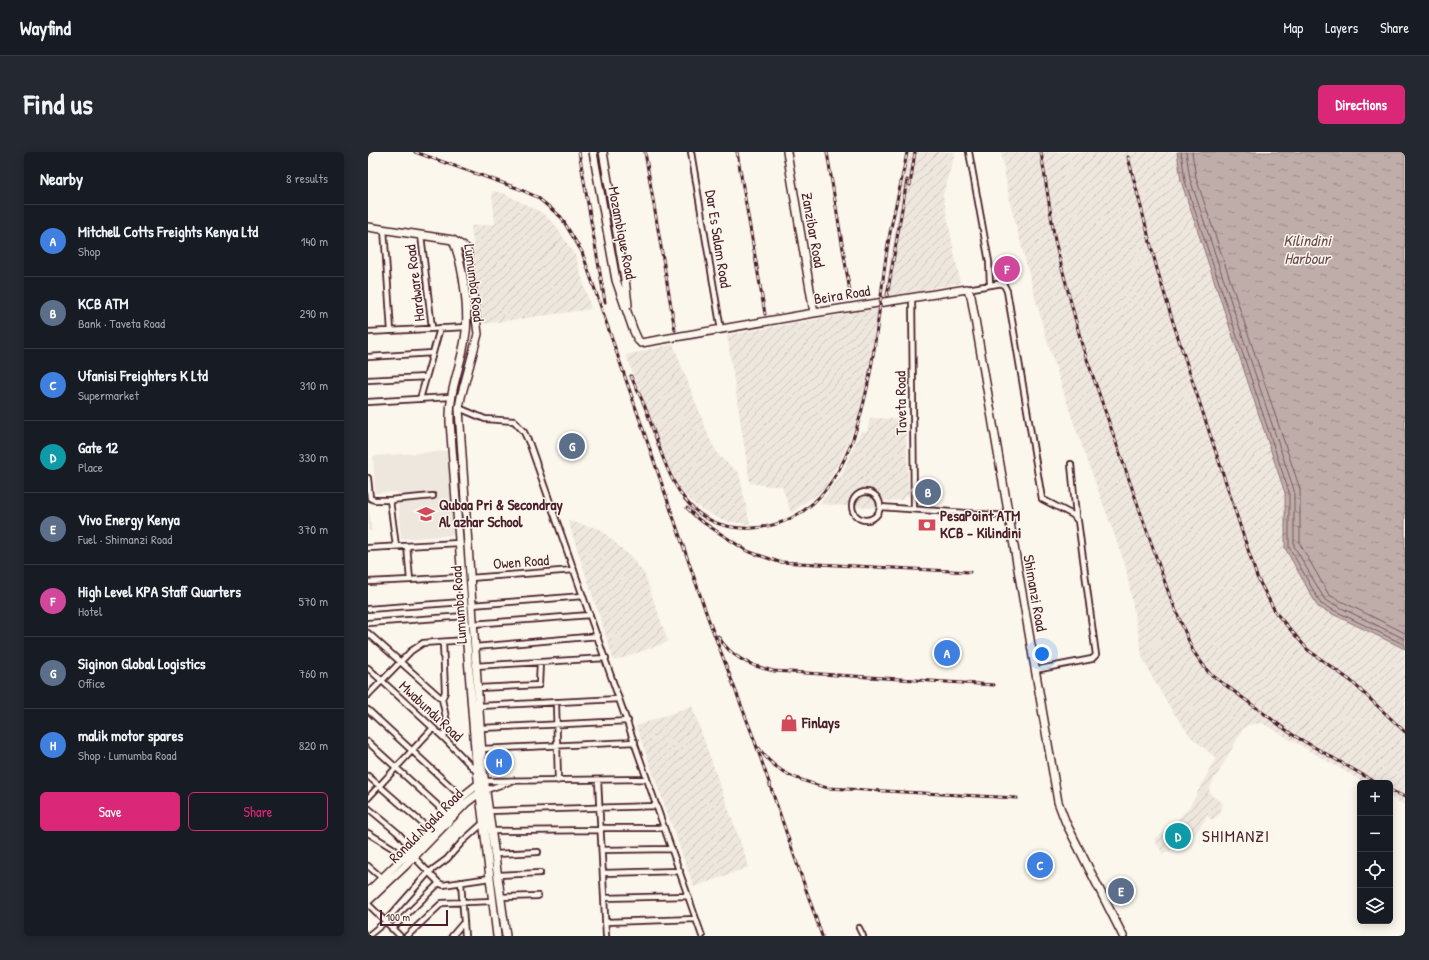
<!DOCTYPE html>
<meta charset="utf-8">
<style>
body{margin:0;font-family:"Patrick Hand",sans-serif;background:#242831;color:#f1f3f6}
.controls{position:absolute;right:12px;bottom:12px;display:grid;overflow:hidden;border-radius:6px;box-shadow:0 2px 10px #0003}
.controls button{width:36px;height:36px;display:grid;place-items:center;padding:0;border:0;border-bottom:1px solid #363941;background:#171b24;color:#f1f3f6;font:20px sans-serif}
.scale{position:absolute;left:12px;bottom:10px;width:68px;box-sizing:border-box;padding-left:4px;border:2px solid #4a1f2b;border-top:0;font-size:11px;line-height:14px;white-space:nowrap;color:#4a1f2b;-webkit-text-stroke:3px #fbf7ec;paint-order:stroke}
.you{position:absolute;left:674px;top:502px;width:14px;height:14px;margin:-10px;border:3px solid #fff;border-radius:50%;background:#1a73e8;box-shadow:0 0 0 6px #1a73e833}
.badge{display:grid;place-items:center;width:26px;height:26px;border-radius:50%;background:#db2777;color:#fff;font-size:13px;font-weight:700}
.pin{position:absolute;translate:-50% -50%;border:2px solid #fff;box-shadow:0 1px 4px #0006}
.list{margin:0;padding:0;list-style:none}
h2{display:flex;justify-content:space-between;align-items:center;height:52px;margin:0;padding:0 16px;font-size:17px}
h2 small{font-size:13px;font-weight:400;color:#9ea1a6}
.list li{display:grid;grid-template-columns:26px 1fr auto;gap:12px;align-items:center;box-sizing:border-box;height:72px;padding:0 16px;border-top:1px solid #363941}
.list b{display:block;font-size:15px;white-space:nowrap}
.list p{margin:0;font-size:13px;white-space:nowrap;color:#9ea1a6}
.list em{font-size:13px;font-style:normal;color:#9ea1a6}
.actions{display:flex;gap:8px;padding:12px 16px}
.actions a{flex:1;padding:9px 0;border:1px solid #db2777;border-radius:6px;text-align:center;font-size:14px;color:#db2777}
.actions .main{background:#db2777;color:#fff}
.icon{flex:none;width:22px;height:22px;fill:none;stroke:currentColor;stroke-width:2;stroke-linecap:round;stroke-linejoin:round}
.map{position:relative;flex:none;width:1037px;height:784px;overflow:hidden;border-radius:6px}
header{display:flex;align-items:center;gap:24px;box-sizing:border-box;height:56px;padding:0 20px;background:#171b24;border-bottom:1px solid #363941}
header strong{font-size:19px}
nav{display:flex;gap:22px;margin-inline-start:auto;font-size:14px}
.intro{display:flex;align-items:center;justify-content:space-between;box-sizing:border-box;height:96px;padding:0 24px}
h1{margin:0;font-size:28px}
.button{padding:10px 18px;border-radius:6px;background:#db2777;color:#fff;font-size:14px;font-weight:700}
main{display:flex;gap:24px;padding:0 24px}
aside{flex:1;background:#171b24;border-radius:6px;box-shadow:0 2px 10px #0003}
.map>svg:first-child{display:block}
</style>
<header>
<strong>Wayfind</strong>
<nav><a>Map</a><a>Layers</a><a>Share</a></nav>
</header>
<div class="intro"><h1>Find us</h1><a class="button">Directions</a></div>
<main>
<aside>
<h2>Nearby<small>8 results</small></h2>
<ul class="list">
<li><span class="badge" style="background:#3f7fe0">A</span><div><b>Mitchell Cotts Freights Kenya Ltd</b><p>Shop</p></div><em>140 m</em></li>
<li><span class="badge" style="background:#5c6f8a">B</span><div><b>KCB ATM</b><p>Bank · Taveta Road</p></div><em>290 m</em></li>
<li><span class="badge" style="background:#3f7fe0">C</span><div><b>Ufanisi Freighters K Ltd</b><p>Supermarket</p></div><em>310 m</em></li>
<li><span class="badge" style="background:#0f9aa8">D</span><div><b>Gate 12</b><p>Place</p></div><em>330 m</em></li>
<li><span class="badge" style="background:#5c6f8a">E</span><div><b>Vivo Energy Kenya</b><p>Fuel · Shimanzi Road</p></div><em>370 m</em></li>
<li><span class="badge" style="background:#d1479c">F</span><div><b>High Level KPA Staff Quarters</b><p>Hotel</p></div><em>570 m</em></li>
<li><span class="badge" style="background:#5c6f8a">G</span><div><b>Siginon Global Logistics</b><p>Office</p></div><em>760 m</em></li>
<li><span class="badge" style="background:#3f7fe0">H</span><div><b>malik motor spares</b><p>Shop · Lumumba Road</p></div><em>820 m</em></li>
</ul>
<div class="actions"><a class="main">Save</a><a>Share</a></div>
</aside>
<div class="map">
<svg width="1037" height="784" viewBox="0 0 1037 784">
<defs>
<pattern id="industrial-furrows" width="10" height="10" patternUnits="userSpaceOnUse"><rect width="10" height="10" fill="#eee7de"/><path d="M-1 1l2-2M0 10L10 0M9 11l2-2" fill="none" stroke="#cec6bf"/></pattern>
<pattern id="water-ripples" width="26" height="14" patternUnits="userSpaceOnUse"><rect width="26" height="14" fill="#bfadaa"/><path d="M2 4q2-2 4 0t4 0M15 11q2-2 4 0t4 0" fill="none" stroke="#9d8c8b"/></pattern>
</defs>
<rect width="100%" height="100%" fill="#fbf7ec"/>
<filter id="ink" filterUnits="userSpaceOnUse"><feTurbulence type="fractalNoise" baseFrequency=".025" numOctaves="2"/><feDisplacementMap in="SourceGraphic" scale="8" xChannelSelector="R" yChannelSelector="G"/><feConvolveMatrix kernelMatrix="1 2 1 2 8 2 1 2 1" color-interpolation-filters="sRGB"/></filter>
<g filter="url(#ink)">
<!-- built -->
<path fill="#eee7de" d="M80,299L86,383L33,387L29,340L7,341L5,304Z
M0,347L4,379H0Z"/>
<!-- industrial -->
<path fill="url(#industrial-furrows)" d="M540,0H587L575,43L592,131L516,145Z
M633,0H813L1037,493V653L1022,645V631H997L894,571L880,573L875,577L841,637L843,643L855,651L852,662L844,668L839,664L829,680L817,690L795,702L786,687L797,680L821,656L848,606L823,585L801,554L783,523L775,507L757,412L705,269L677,182L642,51Z
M124,39L135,41L173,60L188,74L208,105L223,157L115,172L103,74L127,72Z
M513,156L497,248L490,268L474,305L455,338L423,361L414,334H401L382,331L359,183Z
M305,192L343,290L351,304L371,321L382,372L362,370L350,366L327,353L306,331L258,203Z
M502,266L537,267L541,342L533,348L514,349L503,356L451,352L473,324L493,279L499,280Z
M200,369L232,377L264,406L277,423L300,490L246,509Z
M324,554L381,715L326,735L268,574Z"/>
<!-- water -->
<path fill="url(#water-ripples)" stroke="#907477" d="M809,0H1037V497L950,455L917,396V341L813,29Z"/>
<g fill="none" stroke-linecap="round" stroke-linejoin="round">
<!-- shore -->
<path stroke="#79585e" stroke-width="1" d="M813,0L817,29L921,340V395L953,452L1037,493
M818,0L822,27L926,338V394L957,448L1037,487
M824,0L828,26L932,337V392L961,443L1037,481"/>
<!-- street casing -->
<g stroke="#4a1f2b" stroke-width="8">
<path id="street" d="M323,0L353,178
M601,0L621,110L622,132
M16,77L23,179
M53,83L64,176
M599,137L635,131L639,139L646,180L674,347L705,363L710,369L728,503L724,507L667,518
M544,146L546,356
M0,180L98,175
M0,205L65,201
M0,228L58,225
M52,247L72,176
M0,250L82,245
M91,256L117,267L146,269L156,280L162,293L334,784
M703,312L708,364
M0,326L2,346L6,348H22L28,394
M484 354a14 14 0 1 1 28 0a14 14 0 1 1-28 0Z
M22,348L65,344
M512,355L641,364
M0,396L91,391
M102,426L206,418
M42,428L93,425
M0,430L42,428L39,394
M104,453L215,444
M0,457L95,450
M0,471L97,464
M105,472L222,463
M0,481L74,547L79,570L76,586
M107,495L230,484
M107,514L238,506
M0,516L76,586L109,620
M110,536L171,533L172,510
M0,543L43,499L55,491L98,488
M74,547L77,540L75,490
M188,550L190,629
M111,554L251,547
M0,558L94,645
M113,576L260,569
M0,590L79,662
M114,597L267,590
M0,624L62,678
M230,628L238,784
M117,629L279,627
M118,638L141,630
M0,646L65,576
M0,656L30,681L44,697
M121,659L289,654
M233,676H296
M124,679L233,678
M0,681L26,697L35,706
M234,698L304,697
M127,702L170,700
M45,704L71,731L75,733L122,726
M0,714L14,726
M235,721L312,719
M130,723L172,721
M93,730L97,784
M133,745L170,744
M236,746L320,744
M0,752L32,784
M238,770L328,767
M491,776L495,784
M24,777L71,731
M0,784L17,770L60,721L79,707L94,690L115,671
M39,784L74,751L125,749
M84,784L96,770"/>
</g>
<!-- secondary casing -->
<g stroke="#4a1f2b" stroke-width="10">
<path id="secondary" d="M225,0L248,128L265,177L270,188L273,191L446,161L599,137L603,144L690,650L698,671L755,784
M235,0L257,127L260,153
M419,0L446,161
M0,75L85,88L98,96L100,101L110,182L93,245L91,256L92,273L115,618L138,784
M85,88C95,112 102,161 97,187C92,218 81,237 82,270L108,610L129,784
M0,740L44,697L94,645L113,630
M0,749L37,714L98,651L114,639"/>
</g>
<!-- street -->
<use href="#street" stroke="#fbf7ec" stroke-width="4.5"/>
<!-- secondary -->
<use href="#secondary" stroke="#fbf7ec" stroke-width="7"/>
<!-- rail casing -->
<g stroke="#4a1f2b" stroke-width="3">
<path id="rail" d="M47,0L149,36L169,45L193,65L214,100L340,466L386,587L454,784
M211,0L237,150
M277,0L307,178
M369,0L397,162
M459,0L483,146
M673,0L687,89L714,193L801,442L825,499L841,521L925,583L1009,631
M760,5L789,117L805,170L889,425L908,461L940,498L983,529L1037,580
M542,33L547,0
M519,144L539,28
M263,224C268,237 276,250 280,263C299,316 312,380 385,376C506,369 505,179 520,92C525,61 534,31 539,0
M319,356L330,367L379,399L411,410L602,420
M350,484C363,506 383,514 406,519L626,533
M391,596C408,622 431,628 460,636L649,646
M1022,638L1037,645"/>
</g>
<!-- rail -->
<use href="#rail" stroke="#fbf7ec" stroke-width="1.5" stroke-dasharray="4.5" stroke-linecap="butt"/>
</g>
</g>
<!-- icons -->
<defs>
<g id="school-bare" transform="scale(1.38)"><path d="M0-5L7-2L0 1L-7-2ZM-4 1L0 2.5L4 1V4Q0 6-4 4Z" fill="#d1495b" stroke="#fbf7ec" stroke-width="2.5" paint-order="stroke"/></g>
<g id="bank-bare" transform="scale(1.38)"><path d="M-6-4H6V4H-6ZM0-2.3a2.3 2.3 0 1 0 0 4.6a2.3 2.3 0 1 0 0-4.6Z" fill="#d1495b" stroke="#fbf7ec" stroke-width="2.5" paint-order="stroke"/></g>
<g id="shop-bare" transform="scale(1.38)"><path d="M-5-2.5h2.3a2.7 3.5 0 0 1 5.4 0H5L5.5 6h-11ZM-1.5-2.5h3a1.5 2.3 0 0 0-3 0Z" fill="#d1495b" stroke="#fbf7ec" stroke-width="2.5" paint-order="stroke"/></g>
</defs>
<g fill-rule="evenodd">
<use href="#school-bare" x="58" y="362"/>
<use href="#bank-bare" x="559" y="373"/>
<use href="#shop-bare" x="421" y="571"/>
</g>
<g text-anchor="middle" stroke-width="3" stroke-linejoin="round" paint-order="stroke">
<!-- street labels -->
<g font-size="15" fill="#4a1f2b" stroke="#fbf7ec">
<text transform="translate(445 78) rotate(80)" y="5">Zanzibar Road</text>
<text transform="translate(254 81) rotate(79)" y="5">Mozambique Road</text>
<text transform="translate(350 87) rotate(81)" y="5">Dar Es Salam Road</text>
<text transform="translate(47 131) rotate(-97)" y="5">Hardware Road</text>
<text transform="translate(106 131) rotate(83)" y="5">Lumumba Road</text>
<text transform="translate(474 143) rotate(-9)" y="5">Beira Road</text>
<text transform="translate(533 251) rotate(-91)" y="5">Taveta Road</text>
<text transform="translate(153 410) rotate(-4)" y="5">Owen Road</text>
<text transform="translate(667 441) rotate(80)" y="5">Shimanzi Road</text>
<text transform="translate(91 453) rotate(-94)" y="5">Lumumba Road</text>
<text transform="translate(63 559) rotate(43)" y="5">Mwabundu Road</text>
<text transform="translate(58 674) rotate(-45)" y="5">Ronald Ngala Road</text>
</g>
<!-- poi labels -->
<g font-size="15" font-weight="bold" fill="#4a1f2b" stroke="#fbf7ec" text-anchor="start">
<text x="71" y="358">Qubaa Pri &amp; Secondray<tspan x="71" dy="17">Al azhar School</tspan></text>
<text x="572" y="369">PesaPoint ATM<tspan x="572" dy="17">KCB - Kilindini</tspan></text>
<text x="434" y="576">Finlays</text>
</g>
<!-- water labels -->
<g font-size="16" font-style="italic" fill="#6d4a51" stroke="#fbf7ec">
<text x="939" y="94">Kilindini<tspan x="939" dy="18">Harbour</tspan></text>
</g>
<!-- quarter labels -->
<g font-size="17" letter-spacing="1" fill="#4a1f2b" stroke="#fbf7ec">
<text x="868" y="690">SHIMANZI</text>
</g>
</g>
</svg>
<div class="controls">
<button>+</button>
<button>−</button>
<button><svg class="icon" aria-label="locate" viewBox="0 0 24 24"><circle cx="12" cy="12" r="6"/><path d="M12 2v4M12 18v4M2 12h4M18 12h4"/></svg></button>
<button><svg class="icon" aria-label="layers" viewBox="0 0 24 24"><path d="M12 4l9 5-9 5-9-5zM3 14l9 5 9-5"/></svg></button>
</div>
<div class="scale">100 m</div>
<div class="you"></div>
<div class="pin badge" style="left:579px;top:501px;background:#3f7fe0">A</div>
<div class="pin badge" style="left:560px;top:340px;background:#5c6f8a">B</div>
<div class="pin badge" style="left:672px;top:713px;background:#3f7fe0">C</div>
<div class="pin badge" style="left:810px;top:684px;background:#0f9aa8">D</div>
<div class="pin badge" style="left:753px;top:739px;background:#5c6f8a">E</div>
<div class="pin badge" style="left:639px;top:117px;background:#d1479c">F</div>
<div class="pin badge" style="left:204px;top:294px;background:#5c6f8a">G</div>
<div class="pin badge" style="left:131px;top:610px;background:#3f7fe0">H</div>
</div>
</main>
